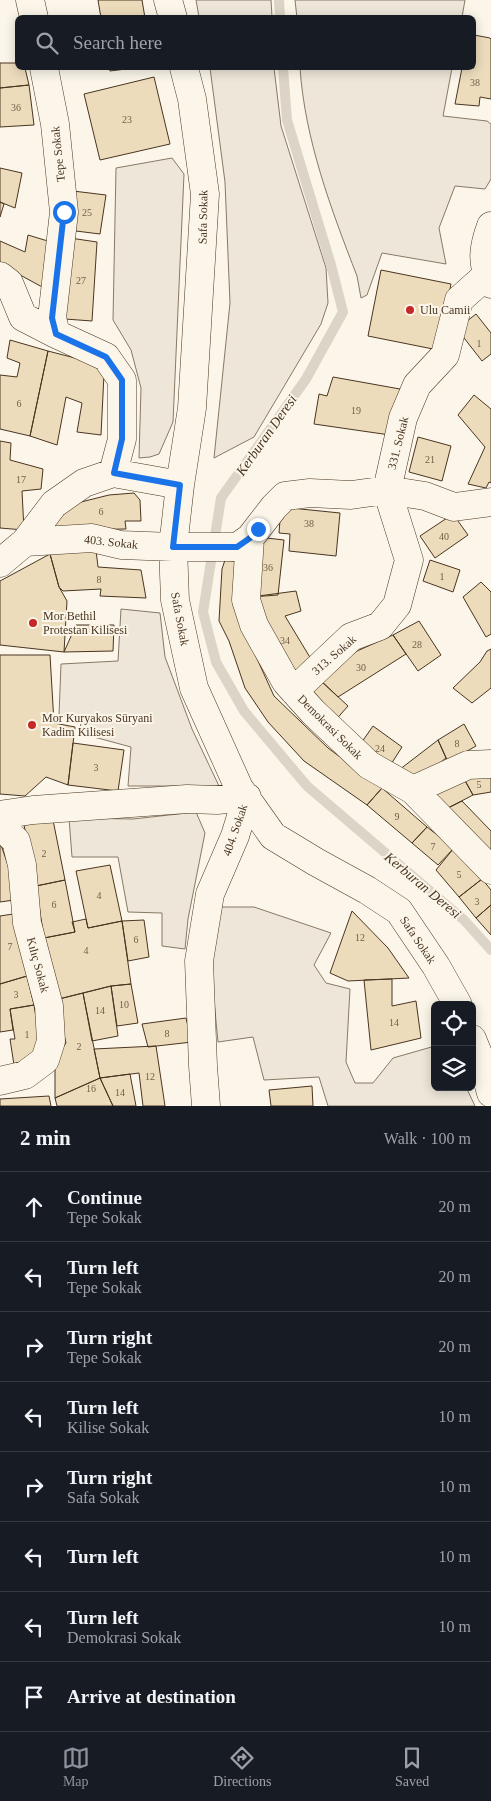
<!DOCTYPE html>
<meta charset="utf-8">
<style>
body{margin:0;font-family:Georgia,serif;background:#242831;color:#f1f3f6}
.controls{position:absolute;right:15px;bottom:15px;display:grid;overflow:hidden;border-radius:8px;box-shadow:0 2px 12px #0003}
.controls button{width:45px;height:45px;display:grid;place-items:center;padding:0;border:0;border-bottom:1px solid #363941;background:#171b24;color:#f1f3f6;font:25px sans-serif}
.stop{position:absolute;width:15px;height:15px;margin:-11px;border:4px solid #1a73e8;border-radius:50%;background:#fff}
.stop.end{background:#1a73e8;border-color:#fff;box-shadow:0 1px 5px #0008}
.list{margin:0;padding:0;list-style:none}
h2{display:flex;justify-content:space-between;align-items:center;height:65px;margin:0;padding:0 20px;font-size:21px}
h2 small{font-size:16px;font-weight:400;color:#9ea1a6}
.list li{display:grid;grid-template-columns:32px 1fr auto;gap:15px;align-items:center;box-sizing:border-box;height:70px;padding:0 20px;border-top:1px solid #363941}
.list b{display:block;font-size:19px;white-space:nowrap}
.list p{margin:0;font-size:16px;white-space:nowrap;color:#9ea1a6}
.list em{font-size:16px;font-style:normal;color:#9ea1a6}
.icon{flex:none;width:28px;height:28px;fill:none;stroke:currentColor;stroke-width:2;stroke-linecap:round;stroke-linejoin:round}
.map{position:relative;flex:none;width:491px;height:1106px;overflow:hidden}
.search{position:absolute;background:#171b24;box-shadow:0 2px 12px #0003;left:15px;right:15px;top:15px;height:55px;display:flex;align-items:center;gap:12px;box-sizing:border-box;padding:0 18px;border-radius:8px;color:#9ea1a6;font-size:19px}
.sheet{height:625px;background:#171b24}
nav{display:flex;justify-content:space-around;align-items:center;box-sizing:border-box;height:70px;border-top:1px solid #363941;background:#171b24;font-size:14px;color:#9ea1a6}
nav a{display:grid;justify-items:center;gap:2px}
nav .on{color:#8c9099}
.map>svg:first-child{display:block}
</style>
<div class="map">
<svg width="491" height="1106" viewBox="0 0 491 1106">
<rect width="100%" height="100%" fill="#fbf6e9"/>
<!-- green -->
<path fill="#ede6d9" stroke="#887966" d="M196,0H271L272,17H199Z
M295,0H465L462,17L297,18Z
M210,68H274L281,126L326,268L328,303L321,324L254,437L214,458L230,303L225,182Z
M300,68H452L443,116L487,121L491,124V179L485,189L455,186L439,228L446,264L382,253L367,295L361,298L357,276C331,209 305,140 300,68Z
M172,158L184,174L173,422L159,454L150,457L139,458L141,388L131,350L113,320L116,168Z
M121,609L160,613L165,657L192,729L219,786H128L131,747L79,733L82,718L59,715L61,664L118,661Z
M196,812L205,833L188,919L185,949L162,946V913L128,912L118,857H72L69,818L133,819Z
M217,907H254L331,933L314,965L326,983L350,989L346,1062L355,1083H373L393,1058L435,1046V1087H466L475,1106H328L319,1077L264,1080L253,1037L218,1042L211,969Z"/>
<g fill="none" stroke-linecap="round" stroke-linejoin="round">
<!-- stream -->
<path stroke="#dcd4c6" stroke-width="10" d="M279,0L280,18
M283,68L287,120L331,265L343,312L306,379L221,498L203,612L216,662L244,711L307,786L464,920L491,950"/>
</g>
<!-- building -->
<path fill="#ecdcbc" stroke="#4a3520" d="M98,0H142L145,18H101Z
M474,35L490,38L491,39V99L480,97L479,106L455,104L462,68H474Z
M0,63H18V68H25L29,85L0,88Z
M109,68H134L110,71Z
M154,77L170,144L100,160L84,94Z
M29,85L34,125L0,127V88Z
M0,168L22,173L15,208L0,202Z
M73,191L106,195L100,234L68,230Z
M0,202L4,204L0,217Z
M28,235L51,242L44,288L0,264V241L25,252Z
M70,238L97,242L92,321L65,319Z
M381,270L451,284L438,350L368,336Z
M476,314L491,333V354L482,361L457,329Z
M10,340L48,351L30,436L0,429V375L17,377L20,363L7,358Z
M48,351L94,363L104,374L101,435L77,432L82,403L66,397L57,445L30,436Z
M333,377L400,389L390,435L314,424L319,394L327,396Z
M474,395L491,409V483L489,482L486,488L468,484L485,447L458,415Z
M418,437L451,446L442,481L409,472Z
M0,441L11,443L10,460L43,469L41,489L22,491L24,530L0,528Z
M134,493L140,500L141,521H125L126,529L53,530V518L69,505L109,495Z
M281,507L340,513L336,556L289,551L290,534L279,533Z
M453,514L468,535L435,558L420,536Z
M258,537L284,540L278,595L251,597Z
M96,550L98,567L141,570L146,598L100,596L101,589L63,591L59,587L50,554Z
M50,554L59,587L67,601L64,652L0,645V581Z
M225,560L241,562L248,639L274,696L328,748L382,788L367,805L304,761L268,722L245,688L229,641L219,621L222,569Z
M430,560L460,570L453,592L423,581Z
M481,582L491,592V634L486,637L463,597Z
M296,591L301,611L285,616L311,659L291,676L251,597Z
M419,621L441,655L418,671L393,635Z
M76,625H114L113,651L64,652Z
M393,635L406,654L338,697L319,679L357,651Z
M491,649V688L472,703L453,688L480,662L487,651Z
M0,655H50L54,723L75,727L68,785L46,777L25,796L0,794Z
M319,679L348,706L333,723L304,695Z
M464,724L476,746L448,762L438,740Z
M373,726L402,747L388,769L357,749Z
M438,740L446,758L413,784L399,770Z
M73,743L124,750L118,791L68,785Z
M491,773V792L473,795L463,777Z
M463,777L473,795L446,809L425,793Z
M382,788L427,827L412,843L367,805Z
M462,801L491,831V861L446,809Z
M53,820L65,880L36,886L24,825Z
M427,827L454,848L438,865L412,843Z
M0,842L11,874L14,900L0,902Z
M454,848L482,879L459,897L436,870Z
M110,865L122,921L88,928L76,871Z
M482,879L491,890V905L476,918L459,897Z
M65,880L75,932L44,938L36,886Z
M491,905V935L476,918Z
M352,911L388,948L409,978L348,981L330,973Z
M13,914L27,976L0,984V916Z
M86,919L88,928L122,921L131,984L111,986L55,1000L44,938L75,932L72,922Z
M144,920L149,957L128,961L122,921Z
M27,976L34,1005L10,1009L13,1030L0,1032V984Z
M392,979V1006L416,1001L421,1038L371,1050L364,980Z
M131,984L138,1023L117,1026L111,986Z
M111,986L118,1036L92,1041L83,993Z
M83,993L100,1078L55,1098V1064L60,1052L66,1043L55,1000Z
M34,1005L40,1042L34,1055L14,1065L10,1039H15L10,1009Z
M186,1018L192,1042L148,1047L142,1024Z
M156,1046L165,1106H143L139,1073L100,1078L94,1049Z
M130,1074L136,1106H113L100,1078Z
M100,1078L113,1106H57L55,1098Z
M312,1086L313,1106H271L269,1090Z
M49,1096L51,1106H0V1099Z"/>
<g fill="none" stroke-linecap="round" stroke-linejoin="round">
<!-- street casing -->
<g stroke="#4a3520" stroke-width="29">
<path id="street" d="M30,0L34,18
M168,0L173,18
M44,68L55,124L64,212L52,318L56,334L106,357L122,380V439L113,473
M184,68L192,99L205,194L192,408L180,485L173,547L175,600L194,688L239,788L273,836L316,862L367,890L399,911L436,966L458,1005
M491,226C483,248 481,262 491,284
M0,276L9,283L23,317L56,334
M250,538L246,600L254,625L286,682L313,712L369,765L413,790L491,870
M25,542L92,538L121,545L173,547H237L250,538L274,507L285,496L310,493L351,495L387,490L425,496L454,507L491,502
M0,563L25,542L54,504L84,483L113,473L180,485
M294,691L351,637L380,626L397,605L409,560L387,490L403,418L417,385L445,355L459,300L487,275
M413,790L468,765L491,764
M0,815L33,810L187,799L217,800L247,797L235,836L210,894L199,961L203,1066L206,1106
M0,825L16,841L22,865L27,923L49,1006L51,1041L45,1060L25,1075L0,1081
M472,1039L485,1071L491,1093"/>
</g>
<!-- street -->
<use href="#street" stroke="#fbf6e9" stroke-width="28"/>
</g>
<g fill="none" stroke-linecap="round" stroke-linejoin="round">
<!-- route -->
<path stroke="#1a73e8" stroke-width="6" d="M64,212L52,318L56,334L106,357L122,380V439L114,473L180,485L173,547H237L250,538L258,529"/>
</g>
<!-- markers -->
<g fill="#c62828" stroke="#fbf6e9" stroke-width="2">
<circle cx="410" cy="310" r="5"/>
<circle cx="33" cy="623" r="5"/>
<circle cx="32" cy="725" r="5"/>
</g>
<g text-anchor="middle" stroke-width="4" stroke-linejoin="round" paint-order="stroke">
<!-- number labels -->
<g font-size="10" fill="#725f47">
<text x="475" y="86">38</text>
<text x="16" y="111">36</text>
<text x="127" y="123">23</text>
<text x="87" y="216">25</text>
<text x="81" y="284">27</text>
<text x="479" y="347">1</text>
<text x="19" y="407">6</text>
<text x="356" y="414">19</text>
<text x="430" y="463">21</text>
<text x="21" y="483">17</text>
<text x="101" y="515">6</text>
<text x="309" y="527">38</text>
<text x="444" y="540">40</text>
<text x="268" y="571">36</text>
<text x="442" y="580">1</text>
<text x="99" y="583">8</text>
<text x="285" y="644">34</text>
<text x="417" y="648">28</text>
<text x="361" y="671">30</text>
<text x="457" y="747">8</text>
<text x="380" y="752">24</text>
<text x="96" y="771">3</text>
<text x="479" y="788">5</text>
<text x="397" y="820">9</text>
<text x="433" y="850">7</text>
<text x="44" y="857">2</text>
<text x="459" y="878">5</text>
<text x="99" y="899">4</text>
<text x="477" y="905">3</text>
<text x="54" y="908">6</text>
<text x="360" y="941">12</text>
<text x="136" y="943">6</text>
<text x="10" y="950">7</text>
<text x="86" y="954">4</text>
<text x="16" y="998">3</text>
<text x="124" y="1008">10</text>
<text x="100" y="1014">14</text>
<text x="394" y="1026">14</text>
<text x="167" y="1037">8</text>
<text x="27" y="1038">1</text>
<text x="79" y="1050">2</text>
<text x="150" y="1080">12</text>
<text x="91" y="1092">16</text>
<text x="120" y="1096">14</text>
</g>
<!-- street labels -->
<g font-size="12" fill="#4a3520" stroke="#fbf6e9">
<text transform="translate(58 154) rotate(-96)" y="4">Tepe Sokak</text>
<text transform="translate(203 217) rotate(-89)" y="4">Safa Sokak</text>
<text transform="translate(398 443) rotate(-76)" y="4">331. Sokak</text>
<text transform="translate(111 542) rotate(6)" y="4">403. Sokak</text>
<text transform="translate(180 619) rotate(79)" y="4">Safa Sokak</text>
<text transform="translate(334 655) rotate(-41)" y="4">313. Sokak</text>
<text transform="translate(330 727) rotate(45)" y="4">Demokrasi Sokak</text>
<text transform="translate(235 830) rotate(-71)" y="4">404. Sokak</text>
<text transform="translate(418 940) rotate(56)" y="4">Safa Sokak</text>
<text transform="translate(38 965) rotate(75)" y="4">Kılıç Sokak</text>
</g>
<!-- poi labels -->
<g font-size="12" fill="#4a3520" stroke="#fbf6e9" text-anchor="start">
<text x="420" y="314">Ulu Camii</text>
<text x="43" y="620">Mor Bethil<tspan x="43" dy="14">Protestan Kilisesi</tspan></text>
<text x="42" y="722">Mor Kuryakos Süryani<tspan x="42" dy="14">Kadim Kilisesi</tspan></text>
</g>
<!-- water labels -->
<g font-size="14" font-style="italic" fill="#4a3520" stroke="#fbf6e9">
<text transform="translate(266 435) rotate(-55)" y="5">Kerburan Deresi</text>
<text transform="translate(423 885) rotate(40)" y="5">Kerburan Deresi</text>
</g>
</g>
</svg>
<div class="controls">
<button><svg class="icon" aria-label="locate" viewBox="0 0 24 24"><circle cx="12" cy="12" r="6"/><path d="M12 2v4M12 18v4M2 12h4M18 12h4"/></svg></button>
<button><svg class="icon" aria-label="layers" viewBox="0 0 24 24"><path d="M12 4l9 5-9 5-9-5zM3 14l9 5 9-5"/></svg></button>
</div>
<div class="stop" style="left:64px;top:212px"></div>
<div class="stop end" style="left:258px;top:529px"></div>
<div class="search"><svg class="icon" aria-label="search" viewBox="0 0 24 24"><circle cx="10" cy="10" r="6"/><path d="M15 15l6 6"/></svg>Search here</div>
</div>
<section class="sheet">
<h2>2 min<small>Walk · 100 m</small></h2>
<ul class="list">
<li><svg class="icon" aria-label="ahead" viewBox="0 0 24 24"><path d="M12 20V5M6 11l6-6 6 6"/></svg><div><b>Continue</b><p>Tepe Sokak</p></div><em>20 m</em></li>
<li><svg class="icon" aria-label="left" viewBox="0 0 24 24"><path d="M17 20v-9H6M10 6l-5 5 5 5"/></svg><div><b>Turn left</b><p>Tepe Sokak</p></div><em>20 m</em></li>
<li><svg class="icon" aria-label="right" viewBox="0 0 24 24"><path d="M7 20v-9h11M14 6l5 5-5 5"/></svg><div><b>Turn right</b><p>Tepe Sokak</p></div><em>20 m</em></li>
<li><svg class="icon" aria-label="left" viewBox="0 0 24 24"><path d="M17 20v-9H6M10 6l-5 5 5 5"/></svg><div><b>Turn left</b><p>Kilise Sokak</p></div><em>10 m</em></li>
<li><svg class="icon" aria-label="right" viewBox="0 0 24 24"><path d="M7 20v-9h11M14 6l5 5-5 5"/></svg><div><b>Turn right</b><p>Safa Sokak</p></div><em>10 m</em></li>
<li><svg class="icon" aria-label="left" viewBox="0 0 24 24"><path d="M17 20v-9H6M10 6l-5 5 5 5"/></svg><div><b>Turn left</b></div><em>10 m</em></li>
<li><svg class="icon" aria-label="left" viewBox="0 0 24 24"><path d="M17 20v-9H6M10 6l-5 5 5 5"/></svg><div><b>Turn left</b><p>Demokrasi Sokak</p></div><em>10 m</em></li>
<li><svg class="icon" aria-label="arrive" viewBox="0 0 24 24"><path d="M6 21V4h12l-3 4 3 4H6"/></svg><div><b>Arrive at destination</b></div></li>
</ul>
</section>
<nav>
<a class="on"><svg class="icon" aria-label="map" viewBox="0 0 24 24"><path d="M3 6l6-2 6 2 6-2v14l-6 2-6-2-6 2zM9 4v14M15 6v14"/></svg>Map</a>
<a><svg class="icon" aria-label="directions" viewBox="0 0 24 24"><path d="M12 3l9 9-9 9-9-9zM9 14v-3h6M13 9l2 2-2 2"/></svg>Directions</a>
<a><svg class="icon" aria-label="saved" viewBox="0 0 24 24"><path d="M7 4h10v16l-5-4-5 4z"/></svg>Saved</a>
</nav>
